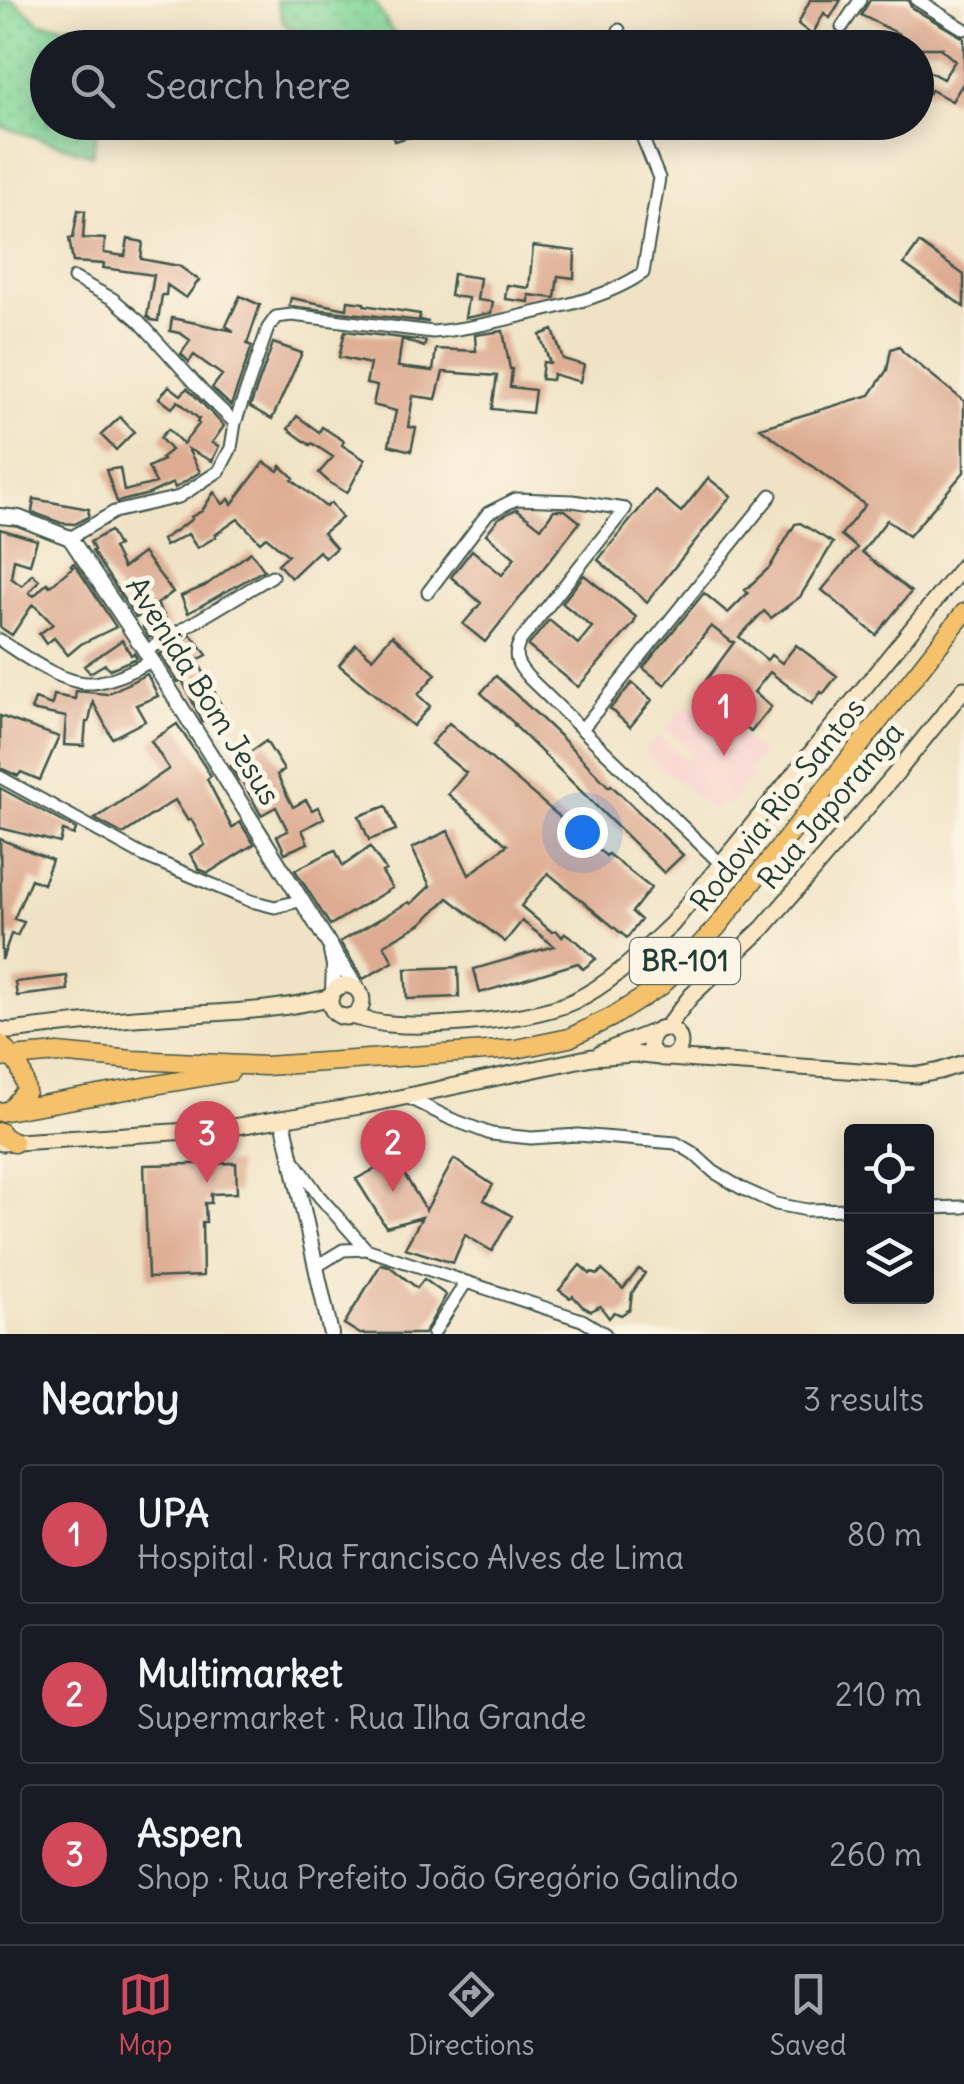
<!DOCTYPE html>
<meta charset="utf-8">
<style>
body{margin:0;font-family:Delius,sans-serif;background:#20242c;color:#f1f3f6}
.controls{position:absolute;right:30px;bottom:30px;display:grid;overflow:hidden;border-radius:10px;box-shadow:0 5px 25px #0003}
.controls button{width:90px;height:90px;display:grid;place-items:center;padding:0;border:0;border-bottom:2px solid #363941;background:#171b24;color:#f1f3f6;font:50px sans-serif}
.you{position:absolute;left:582px;top:832px;width:35px;height:35px;margin:-25px;border:8px solid #fff;border-radius:50%;background:#1a73e8;box-shadow:0 0 0 15px #1a73e833}
.badge{display:grid;place-items:center;width:65px;height:65px;border-radius:50%;background:#d1495b;color:#fff;font-size:32px;font-weight:700}
.pin{position:absolute;translate:-50% -82px;filter:drop-shadow(0 2px 5px #0008)}
.pin::after{content:'';position:absolute;top:52px;width:35px;height:30px;background:inherit;clip-path:polygon(0 0,100% 0,50% 100%)}
.list{margin:0;padding:0;list-style:none}
h2{display:flex;justify-content:space-between;align-items:center;height:130px;margin:0;padding:0 40px;font-size:42px}
h2 small{font-size:32px;font-weight:400;color:#9ea1a6}
.list li{display:grid;grid-template-columns:65px 1fr auto;gap:30px;align-items:center;box-sizing:border-box;height:140px;margin:0 20px 20px;padding:0 20px;border:2px solid #363941;border-radius:10px}
.list b{display:block;font-size:38px;white-space:nowrap}
.list p{margin:0;font-size:32px;white-space:nowrap;color:#9ea1a6}
.list em{font-size:32px;font-style:normal;color:#9ea1a6}
.icon{flex:none;width:55px;height:55px;fill:none;stroke:currentColor;stroke-width:2;stroke-linecap:round;stroke-linejoin:round}
.map{position:relative;flex:none;width:964px;height:1334px;overflow:hidden}
.search{position:absolute;background:#171b24;box-shadow:0 5px 25px #0003;left:30px;right:30px;top:30px;height:110px;display:flex;align-items:center;gap:25px;box-sizing:border-box;padding:0 35px;border-radius:55px;color:#9ea1a6;font-size:38px}
.sheet{height:610px;background:#171b24}
nav{display:flex;justify-content:space-around;align-items:center;box-sizing:border-box;height:140px;border-top:2px solid #363941;background:#171b24;font-size:28px;color:#9ea1a6}
nav a{display:grid;justify-items:center;gap:5px}
nav .on{color:#d1495b}
.map>svg:first-child{display:block}
</style>
<div class="map">
<svg width="964" height="1334" viewBox="0 0 964 1334">
<defs>
<pattern id="grass-dots" width="8" height="8" patternUnits="userSpaceOnUse" patternTransform="scale(2.5)"><rect width="8" height="8" fill="#82d79a"/><path d="M2 2h.1M6 6h.1" fill="none" stroke="#70b985" stroke-width="1.8" stroke-linecap="round"/></pattern>
</defs>
<rect width="100%" height="100%" fill="#fcf5e5"/>
<filter id="ink" filterUnits="userSpaceOnUse"><feTurbulence type="fractalNoise" baseFrequency=".01" numOctaves="2"/><feDisplacementMap in="SourceGraphic" scale="20" xChannelSelector="R" yChannelSelector="G"/><feConvolveMatrix kernelMatrix="1 2 1 2 8 2 1 2 1" color-interpolation-filters="sRGB"/></filter>
<filter id="wash" filterUnits="userSpaceOnUse"><feTurbulence type="fractalNoise" baseFrequency=".0048" numOctaves="4" result="noise"/><feDisplacementMap in="SourceGraphic" scale="40" xChannelSelector="R" yChannelSelector="G"/><feGaussianBlur stdDeviation="2.25" result="paint"/><feColorMatrix in="noise" values="0 0 0 0 0 0 0 0 0 0 0 0 0 0 0 0 0 1.4 0 .05"/><feComposite in="paint" operator="in"/></filter>
<g filter="url(#wash)">
<rect width="100%" height="100%" fill="#f0e3c5"/>
<!-- built -->
<path fill="#f7d0cc" d="M699,702L763,754L748,771L753,775L728,807L722,801L714,812L643,753L657,735L686,759L691,751L666,729L685,706L692,710Z"/>
<!-- grass -->
<path fill="url(#grass-dots)" stroke="#508a67" stroke-width="2.5" d="M0,0H13L40,23L113,30L110,47L48,48V122L98,123L92,155L0,126Z
M276,0H373L402,47H311L284,23Z"/>
<g id="blocks">
<!-- building -->
<path fill="#ddab91" d="M810,0H841L830,18L824,13L812,35L798,24Z
M870,0H908L912,8L964,38V82L952,101L931,90L929,93L916,83V68L923,73L926,70L943,79L955,61L941,49L942,48H889L899,34L861,15Z
M390,122H449L424,137L422,134L394,141Z
M78,210L85,211L83,238L105,239L104,253L125,256L128,239L143,242L141,259L179,266L199,280L186,298L167,285L166,295H162L158,321L151,320L147,316L154,275L103,268L104,264L73,262L69,238H73Z
M919,243L964,275V307L904,264Z
M533,246L575,251L574,278L558,276L555,298L529,295V302L505,299L507,285L529,288Z
M453,274L480,278L477,300L493,302L491,313L465,318L468,298L450,296Z
M240,296L260,305L247,344L252,346L231,406L212,388L222,375L194,355L189,362L181,354L190,340L180,333L170,331L172,318L234,331L226,326Z
M291,298L347,309L348,301L364,303V305L420,314L419,320L429,322L289,306Z
M553,330L563,359L584,365L580,382L553,374L552,380L541,379L543,362L550,363L540,335Z
M345,331L426,341L424,347L402,339L398,367L433,371L436,349L476,351L475,335L503,331L510,369H512L510,387L535,390L532,413L492,409L497,376L443,372L436,399L413,396L408,427L416,428L411,451L389,445L396,411L373,405L377,386L366,384L370,364L339,357Z
M273,343L302,353L272,419L250,407Z
M899,346L903,352L964,401V472L909,536L887,520L862,552L911,592L876,635L822,590L857,548L841,535L865,505L760,428L870,395L887,370L891,349Z
M169,386L181,395L187,388L224,426L212,443L219,446L212,461L188,449L200,472L175,488L173,483L149,494L117,502L106,470L120,468L124,491L156,483L148,467L163,460L161,458L171,450L160,438L168,429L183,444L199,424L197,422L199,419L178,401L172,408L159,398Z
M297,416L319,432L322,427L344,441L342,445L365,460L347,493L330,483L319,473L333,457L312,443L310,445L288,429Z
M120,417L134,432L116,450L101,435Z
M264,462L278,471L281,466L294,478L292,480L326,507L331,503L342,518L323,533L336,548L325,558L319,551L291,578L278,564L288,555L266,537L260,542L238,519L215,535L216,537L197,548L188,534L165,546L162,540L192,519L191,517L202,511L214,492L223,504L229,499L232,504Z
M708,478L731,496L647,602L598,560L655,490L681,512Z
M34,499L89,509L88,517L75,524L61,523L32,512Z
M517,509L541,528L554,510H565L580,522L485,642L463,624L481,603L451,577L472,550L502,575L515,558L486,534L499,518Z
M800,523L833,543L800,597L771,618L764,611L739,637L767,660L771,655L782,663L796,645L837,676L823,694L821,692L812,704L770,672L754,692L771,707L751,732L732,717L734,713L701,687L735,641L733,643L711,626L665,685L643,668L704,593L728,613L748,593L745,590L770,567L795,524Z
M0,529L37,540L30,564L14,559L11,578L22,586L32,574L39,580L29,593L34,596L47,583L50,586L73,567L71,565L74,563L116,627L81,644L68,655L54,638L46,644L39,634L53,624L33,604L12,635L0,627Z
M110,531L118,546L113,548L123,568L143,553L173,592L157,604L170,626L149,638L143,628V625L151,620L146,613L136,618L92,551L94,550L90,542Z
M251,552L264,570L188,613L181,596L205,586Z
M584,575L636,617L634,623L578,687L528,646L549,620L578,644L592,627L562,603Z
M191,635L207,655L197,660L224,710L202,721L182,680L178,682L160,654Z
M392,635L436,674L418,695L430,706L413,726L339,665L356,644L372,658Z
M122,640L131,655L134,653L137,658L110,669L105,664L90,673L84,666Z
M147,674L158,696L136,705L145,721L112,738L93,702L89,722H86L84,746L64,745L66,717L31,710L35,699L52,705L54,695L75,699L76,691L107,694Z
M496,676L560,736L609,787L611,785L683,855L664,873L514,725L515,724L481,693Z
M632,683L652,700L630,727L610,709Z
M0,716L59,737L40,780L21,772L18,776L0,768Z
M449,723L606,856L608,854L651,888L632,912L641,920L627,938L548,873L521,906L552,932L556,930L562,937L565,933L578,942L596,959L583,969L578,963L480,993L474,969L554,946L522,921L505,942L448,898L422,923L384,945L393,962L363,979L340,942L409,902L411,904L430,886L412,848L448,831L469,875L507,845L448,794L466,773L431,744Z
M177,724L211,776L207,779L232,828L240,822L254,844L208,873L199,869L190,854L205,845L191,819L188,821L175,800L123,834L95,819L169,769L151,741Z
M266,741L284,770L277,775L293,807L306,800L312,810L318,807L324,818L302,830L308,843L285,853L277,836L288,831L276,807L261,815L241,779L239,780L230,766Z
M0,788L76,829L74,835L63,831L60,843L0,828Z
M386,806L396,830L369,840L359,816Z
M0,839L52,860L43,884L31,879L14,919L24,922L17,936L11,934L2,960Z
M370,847L386,870L382,872L392,888L330,925L295,870L335,850L343,866Z
M458,967L459,997L407,999L405,969Z
M67,976L68,990L17,996L15,982Z
M395,1159L426,1210L454,1159L493,1185L484,1200L512,1216L492,1251L465,1235L453,1263L405,1248L422,1217L386,1227L356,1179Z
M236,1163L237,1193L211,1194V1203H205L206,1222H202L203,1276L148,1278L144,1165Z
M381,1264L389,1266L417,1288L424,1279L446,1295L424,1334H360L344,1324Z
M580,1265L590,1274L592,1272L597,1275L602,1270L623,1289L639,1269L645,1273L632,1293L630,1309L621,1315L614,1312L609,1318L600,1306L591,1311L582,1306L573,1296L570,1298L559,1290Z"/>
</g>
</g>
<g filter="url(#ink)">
<use href="#blocks" fill-opacity="0" stroke="#3e564a" stroke-width="2.5"/>
<g fill="none" stroke-linecap="round" stroke-linejoin="round">
<!-- minor casing -->
<g stroke="#3e564a" stroke-width="15">
<path id="minor" d="M917,0L964,29
M842,27L860,0
M616,48L619,30
M74,278L113,299L139,321L205,394L235,423
M70,538L114,512L179,497L219,471L231,448L235,423L268,328L276,317L292,315L433,332C467,329 500,321 533,313C572,304 609,296 643,273L659,178L636,122
M428,592L488,513L516,499L573,501L625,509L521,640C511,656 518,666 529,678L720,863
M0,640C23,656 64,685 93,683C114,681 134,669 152,661
M146,651L272,576
M582,729L771,495
M0,777L142,855L251,901L275,907L303,900
M407,1097L451,1119L491,1134L531,1138L578,1135L676,1143L693,1153L714,1172L741,1188L776,1204L807,1210L852,1209
M296,1163L319,1196L366,1249L582,1320L605,1334
M926,1208L964,1207
M317,1266L343,1250L366,1249
M433,1334L466,1282"/>
</g>
<!-- tertiary casing -->
<g stroke="#3e564a" stroke-width="18">
<path id="tertiary" d="M0,516L19,518L70,538L152,661L357,989
M331,952L334,965L333,991
M283,1120L331,1334"/>
</g>
<!-- secondary casing -->
<g stroke="#3e564a" stroke-width="19">
<path id="secondary" d="M330 1001a16 16 0 1 1 32 0a16 16 0 1 1-32 0Z
M350,1016C363,1019 376,1023 389,1024C434,1028 533,1020 574,1001C612,983 642,952 672,924L964,565
M667,1027L691,996L763,928L893,777L964,689
M650 1043a15 15 0 1 1 30 0a15 15 0 1 1-30 0Z
M0,1030L10,1031C61,1025 112,1019 163,1016C219,1012 277,1012 331,997
M601,1053L653,1032
M668,1058L919,1075L940,1071L964,1063
M2,1143L220,1129L366,1105L592,1057L634,1054L660,1057"/>
</g>
<!-- trunk casing -->
<g stroke="#3e564a" stroke-width="21">
<path id="trunk" d="M0,1044C17,1064 21,1061 26,1091L11,1109
M0,1058L58,1053L133,1060L265,1066L516,1049L569,1038L612,1017L661,986L717,927L964,613
M0,1112L230,1072
M0,1132L4,1137L14,1143"/>
</g>
<!-- minor -->
<use href="#minor" stroke="#fff" stroke-width="11"/>
<!-- tertiary -->
<use href="#tertiary" stroke="#fff" stroke-width="14"/>
<!-- secondary -->
<use href="#secondary" stroke="#fbe6c4" stroke-width="15"/>
<!-- trunk -->
<use href="#trunk" stroke="#f5c16b" stroke-width="18"/>
</g>
</g>
<g text-anchor="middle" stroke-width="10" stroke-linejoin="round" paint-order="stroke">
<!-- shield labels -->
<rect fill="#fcf5e5" stroke="#617469" stroke-width="2.5" x="630" y="938" width="110" height="46" rx="8"/>
<g font-size="28" font-weight="bold" fill="#1f3d34">
<text x="685" y="971">BR-101</text>
</g>
<!-- street labels -->
<g font-size="30" fill="#1f3d34" stroke="#fcf5e5">
<text transform="translate(203 691) rotate(58)" y="10">Avenida Bom Jesus</text>
<text transform="translate(778 805) rotate(-52)" y="10">Rodovia Rio-Santos</text>
<text transform="translate(831 806) rotate(-50)" y="10">Rua Japoranga</text>
</g>
</g>
</svg>
<div class="controls">
<button><svg class="icon" aria-label="locate" viewBox="0 0 24 24"><circle cx="12" cy="12" r="6"/><path d="M12 2v4M12 18v4M2 12h4M18 12h4"/></svg></button>
<button><svg class="icon" aria-label="layers" viewBox="0 0 24 24"><path d="M12 4l9 5-9 5-9-5zM3 14l9 5 9-5"/></svg></button>
</div>
<div class="you"></div>
<div class="pin badge" style="left:724px;top:756px">1</div>
<div class="pin badge" style="left:393px;top:1192px">2</div>
<div class="pin badge" style="left:207px;top:1183px">3</div>
<div class="search"><svg class="icon" aria-label="search" viewBox="0 0 24 24"><circle cx="10" cy="10" r="6"/><path d="M15 15l6 6"/></svg>Search here</div>
</div>
<section class="sheet">
<h2>Nearby<small>3 results</small></h2>
<ul class="list">
<li><span class="badge">1</span><div><b>UPA</b><p>Hospital · Rua Francisco Alves de Lima</p></div><em>80 m</em></li>
<li><span class="badge">2</span><div><b>Multimarket</b><p>Supermarket · Rua Ilha Grande</p></div><em>210 m</em></li>
<li><span class="badge">3</span><div><b>Aspen</b><p>Shop · Rua Prefeito João Gregório Galindo</p></div><em>260 m</em></li>
</ul>
</section>
<nav>
<a class="on"><svg class="icon" aria-label="map" viewBox="0 0 24 24"><path d="M3 6l6-2 6 2 6-2v14l-6 2-6-2-6 2zM9 4v14M15 6v14"/></svg>Map</a>
<a><svg class="icon" aria-label="directions" viewBox="0 0 24 24"><path d="M12 3l9 9-9 9-9-9zM9 14v-3h6M13 9l2 2-2 2"/></svg>Directions</a>
<a><svg class="icon" aria-label="saved" viewBox="0 0 24 24"><path d="M7 4h10v16l-5-4-5 4z"/></svg>Saved</a>
</nav>
